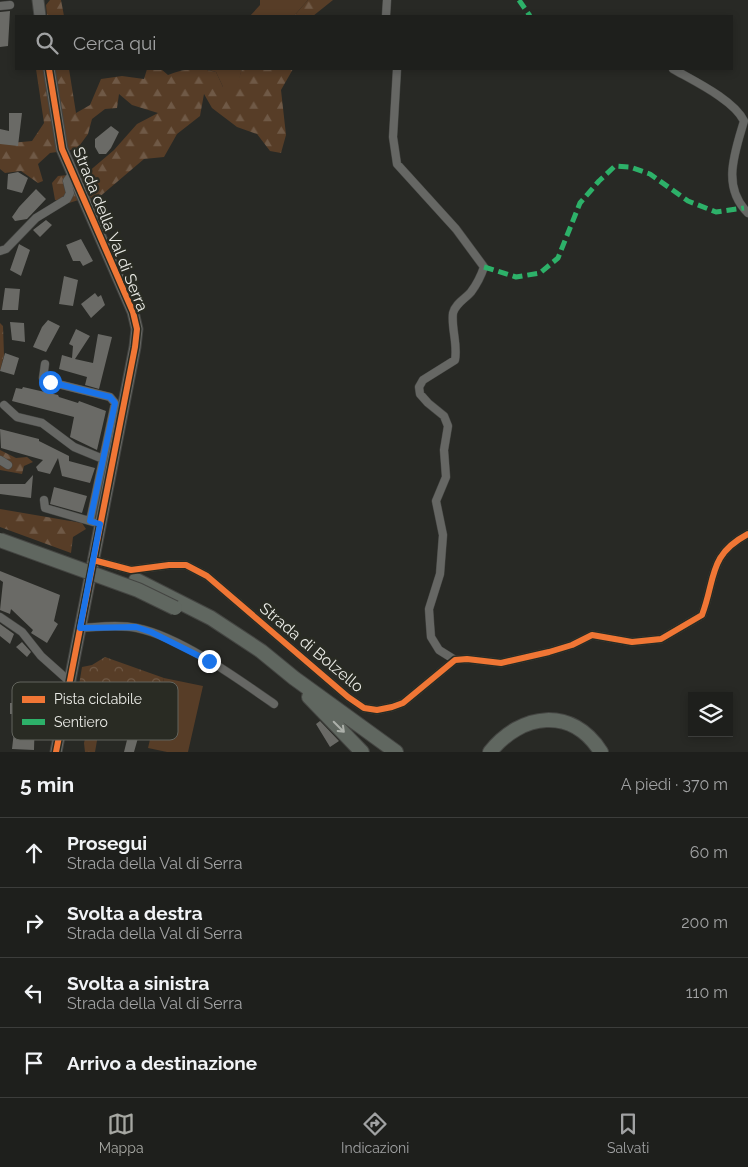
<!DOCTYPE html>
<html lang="it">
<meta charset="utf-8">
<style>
body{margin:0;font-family:Raleway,sans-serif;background:#262725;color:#f1f3f6}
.controls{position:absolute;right:15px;bottom:15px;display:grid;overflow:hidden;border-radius:0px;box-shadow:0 2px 8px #0003}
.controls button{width:45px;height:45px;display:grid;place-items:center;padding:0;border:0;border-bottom:1px solid #3c3d3b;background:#1e1f1c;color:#f1f3f6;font:25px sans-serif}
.stop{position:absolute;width:15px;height:15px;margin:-11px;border:4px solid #1a73e8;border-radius:50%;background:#fff}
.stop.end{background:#1a73e8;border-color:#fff;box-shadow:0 1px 5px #0008}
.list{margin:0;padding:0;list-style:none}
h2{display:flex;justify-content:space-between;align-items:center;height:65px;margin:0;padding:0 20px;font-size:21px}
h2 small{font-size:16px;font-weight:400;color:#a1a2a3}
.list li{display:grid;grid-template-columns:32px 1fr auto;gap:15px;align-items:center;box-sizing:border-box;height:70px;padding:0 20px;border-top:1px solid #3c3d3b}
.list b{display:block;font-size:19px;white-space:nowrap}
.list p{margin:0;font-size:16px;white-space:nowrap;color:#a1a2a3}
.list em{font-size:16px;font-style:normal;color:#a1a2a3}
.icon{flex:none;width:28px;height:28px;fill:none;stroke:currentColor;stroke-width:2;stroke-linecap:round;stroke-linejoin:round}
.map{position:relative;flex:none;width:748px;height:752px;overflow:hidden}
.search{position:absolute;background:#1e1f1c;box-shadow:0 2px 8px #0003;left:15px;right:15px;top:15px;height:55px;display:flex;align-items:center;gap:12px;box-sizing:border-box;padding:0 18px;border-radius:0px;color:#a1a2a3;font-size:19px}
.sheet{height:345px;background:#1e1f1c}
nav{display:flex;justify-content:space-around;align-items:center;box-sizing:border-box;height:70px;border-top:1px solid #3c3d3b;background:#1e1f1c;font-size:14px;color:#a1a2a3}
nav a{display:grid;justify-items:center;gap:2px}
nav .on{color:#a6a7a2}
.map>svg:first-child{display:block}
</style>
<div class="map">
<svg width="748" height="752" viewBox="0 0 748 752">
<defs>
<pattern id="forest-firs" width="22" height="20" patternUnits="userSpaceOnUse" patternTransform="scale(1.25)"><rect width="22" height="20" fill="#573d27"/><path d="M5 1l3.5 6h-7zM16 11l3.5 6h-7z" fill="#6f5946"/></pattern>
<pattern id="park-crowns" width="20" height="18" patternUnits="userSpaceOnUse" patternTransform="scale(1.25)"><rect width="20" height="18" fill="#573d27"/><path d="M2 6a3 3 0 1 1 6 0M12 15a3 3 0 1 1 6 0" fill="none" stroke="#6f5946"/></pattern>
</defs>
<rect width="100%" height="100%" fill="#282925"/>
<!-- grass -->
<path fill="#573d27" d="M260,0H308L294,16H250L260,5Z
M205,69H242L237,87H223L216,72Z
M164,678L203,686L188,752H167L148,748Z"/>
<!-- forest -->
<path fill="url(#forest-firs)" d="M50,0H61L64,16H47L46,5Z
M308,0H333L313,16H294Z
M36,69H69L76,113L90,105L101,79L122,76L144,79L147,69H161L168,75C184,68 198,67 216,72L223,87H236L242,69H293L281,90L286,135L281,153L270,151L257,134L237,127L212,108L204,94L200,116L177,134L164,157L144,159L97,199L88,197L69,203L55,200L52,183L58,176L87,173L114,150L137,124L158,113L132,105L119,94L117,108L105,109L92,119L88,134L77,149L50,153L38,164L43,181L38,183L21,171L5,173L0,169V144L32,141L44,123Z
M0,323L3,326L4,355L0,371Z
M0,450L16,458L27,457L33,462L24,466L22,474L0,470Z
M0,509L82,523L86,529L73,537L71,553L0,527Z
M97,696L104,700L95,752H85L84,743L94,702L91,701Z"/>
<!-- park -->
<path fill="url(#park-crowns)" d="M105,657L164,678L158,706C140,689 129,673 109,697L78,691L82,667L92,665Z"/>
<!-- building -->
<path fill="#6a6a66" d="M10,11L8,46L0,47V12Z
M9,113H22L18,146L0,144V129L9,131Z
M111,126L119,132L111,148L106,154H99L95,147V139Z
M18,172L28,178L22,193L7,189L8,174Z
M36,189L46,199L27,219L15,221L12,217L19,207Z
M46,220L52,225L40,237L33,230Z
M81,239L93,261L83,266L80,261H73L66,245Z
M19,244L30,250L21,276L10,270Z
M64,276L78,280L73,306L59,304Z
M5,288L20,289L18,310H2Z
M95,293L98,297L101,295L105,305L91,318L81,304Z
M48,320L60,326L46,352L33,347L42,327Z
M10,322L24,323L25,342L12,340Z
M76,329L90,336L75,359L93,363L98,334L112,337L99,389L85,385L87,377L59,369L62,355L72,358L73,346L69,344Z
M5,353L19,358L14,375L0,371Z
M23,387L58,395L59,397L78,403L79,401L106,411L97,450L70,437L74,417L12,401L16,388L22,389Z
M0,429L39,439V441L69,456V461L95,468L90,483L62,476L58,458L50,474L38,471L36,467L43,460L1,448Z
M33,475L31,498L0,494V484H25Z
M54,487L87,496L82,513L50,504Z
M0,571L60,595L54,621L58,624L47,643L31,633L33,630L11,609L10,614L0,610L3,582L0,580Z
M0,624L14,634L10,644L0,636Z
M22,642L31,652L27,657L16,647Z
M16,699H37V705H41L40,715H35L34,750L12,749L16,714H10V703H16Z
M320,721L339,741L330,747L316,724Z
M128,736L138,738L134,752H124Z"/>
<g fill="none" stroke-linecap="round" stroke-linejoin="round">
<!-- street casing -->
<g stroke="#444542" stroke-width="9">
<path id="street" d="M0,6L10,5
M386,16L387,0
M397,69L393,137L397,164L456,229L484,267C481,276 477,284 471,292C466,298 455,304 453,313C451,328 458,344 455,360L423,380L419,387L420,394L428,403L444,416L448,426L444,450L446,477L436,501L443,535L440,574L429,609L430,624L431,637L439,650L455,660
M673,69C694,81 734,100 744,121C735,152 721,187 748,213
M0,251L6,249L36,218L67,199L70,193L67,181L73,173
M45,364L43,378L50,382L110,397L115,403L90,521
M4,405L17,417L42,423L74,447L103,459
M0,460L8,465
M44,500L45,508L93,522
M93,560L131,570L169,565H186L207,576L348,697L364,708L377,710L392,707L403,703L455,660L467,659L501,663L549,652L572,645L592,635L632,642L661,639L702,615C716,578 708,555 748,534
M0,617L22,632L41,656L69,681
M79,628C98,627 119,624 137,628C180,637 237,678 274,704"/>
</g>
<!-- secondary casing -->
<g stroke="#444542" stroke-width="13">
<path id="secondary" d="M38,0L40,16
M49,69L62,149L133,312L137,329L135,347L56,752"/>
</g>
<!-- highway casing -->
<g stroke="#444542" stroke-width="16">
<path id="highway" d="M136,580L211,618L261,651L294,678L396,752
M309,697L362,752
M490,752C521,713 572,706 601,752"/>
</g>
<!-- street -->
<use href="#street" stroke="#666764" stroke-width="8"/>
<!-- secondary -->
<use href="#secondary" stroke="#666764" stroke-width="11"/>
<!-- highway -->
<use href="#highway" stroke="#606760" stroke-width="14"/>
<!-- highway-bridge casing -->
<g stroke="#444542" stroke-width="16" stroke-linecap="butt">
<path id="highway-bridge" d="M0,540L138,590L175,608"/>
</g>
<!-- highway-bridge -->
<use href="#highway-bridge" stroke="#606760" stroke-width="14"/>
<!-- quiet -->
<path stroke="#2db169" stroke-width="5" stroke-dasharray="10 5" stroke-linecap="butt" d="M519,0L530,16
M484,267L516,277L540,273L558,258L580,203L599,181L615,166L630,167L650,174L688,201L716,212L744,208"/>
<!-- cycleway casing -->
<g stroke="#292b23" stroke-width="9">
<path id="cycleway" d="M49,69L62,149L133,312L137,329L135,347L56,752
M93,560L131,570L169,565H186L207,576L348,697L364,708L377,710L392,707L403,703L455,660L467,659L501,663L549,652L572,645L592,635L632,642L661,639L702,615C716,578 708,555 748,534"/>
</g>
<!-- cycleway -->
<use href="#cycleway" stroke="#f07635" stroke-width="6"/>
</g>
<!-- one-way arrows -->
<defs><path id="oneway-shaft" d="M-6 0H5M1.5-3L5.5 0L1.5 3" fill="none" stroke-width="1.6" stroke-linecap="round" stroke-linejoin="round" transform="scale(1.25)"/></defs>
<use stroke="#acb0aa" href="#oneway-shaft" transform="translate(339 727) rotate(45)"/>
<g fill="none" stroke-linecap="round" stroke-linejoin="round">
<!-- route -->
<path stroke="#1a73e8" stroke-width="6" d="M50,382L110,397L115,403L90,521L100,524L80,628L136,627L151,632L209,661"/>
</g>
<g text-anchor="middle" stroke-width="5" stroke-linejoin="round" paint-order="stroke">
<!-- street labels -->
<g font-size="16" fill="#eaebe6" stroke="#292b23">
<text transform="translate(111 229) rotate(68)" y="6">Strada della Val di Serra</text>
<text transform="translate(312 647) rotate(40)" y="6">Strada di Bolzello</text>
</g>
</g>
<!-- legend -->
<rect x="12" y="682" width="166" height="58" rx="8" fill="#292b23" stroke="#63655e" stroke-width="1"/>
<rect x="22" y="696" width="23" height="7" fill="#f07635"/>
<rect x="22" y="719" width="23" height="6" fill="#2db169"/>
<g font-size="14" fill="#eaebe6">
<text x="54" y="704">Pista ciclabile</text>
<text x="54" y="727">Sentiero</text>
</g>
</svg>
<div class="controls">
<button><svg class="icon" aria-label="layers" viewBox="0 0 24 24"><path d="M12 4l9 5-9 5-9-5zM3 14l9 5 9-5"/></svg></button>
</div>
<div class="stop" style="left:50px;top:382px"></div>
<div class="stop end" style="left:209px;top:661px"></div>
<div class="search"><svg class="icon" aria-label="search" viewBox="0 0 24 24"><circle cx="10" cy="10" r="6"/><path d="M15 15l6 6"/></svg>Cerca qui</div>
</div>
<section class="sheet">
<h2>5 min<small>A piedi · 370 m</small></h2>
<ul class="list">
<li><svg class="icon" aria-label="ahead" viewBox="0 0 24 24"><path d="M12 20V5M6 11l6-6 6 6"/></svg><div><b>Prosegui</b><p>Strada della Val di Serra</p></div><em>60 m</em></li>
<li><svg class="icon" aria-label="right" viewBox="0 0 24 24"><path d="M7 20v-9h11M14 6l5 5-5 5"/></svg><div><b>Svolta a destra</b><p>Strada della Val di Serra</p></div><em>200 m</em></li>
<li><svg class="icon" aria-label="left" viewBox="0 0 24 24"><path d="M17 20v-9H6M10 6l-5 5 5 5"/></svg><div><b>Svolta a sinistra</b><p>Strada della Val di Serra</p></div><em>110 m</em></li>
<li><svg class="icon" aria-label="arrive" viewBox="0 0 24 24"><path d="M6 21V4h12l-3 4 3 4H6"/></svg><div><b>Arrivo a destinazione</b></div></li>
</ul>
</section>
<nav>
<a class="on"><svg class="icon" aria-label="map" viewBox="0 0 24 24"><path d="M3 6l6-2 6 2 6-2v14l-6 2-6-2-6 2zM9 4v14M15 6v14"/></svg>Mappa</a>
<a><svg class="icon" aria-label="directions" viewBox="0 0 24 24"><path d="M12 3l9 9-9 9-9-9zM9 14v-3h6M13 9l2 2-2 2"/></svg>Indicazioni</a>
<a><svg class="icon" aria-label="saved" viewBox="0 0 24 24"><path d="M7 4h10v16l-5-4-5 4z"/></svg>Salvati</a>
</nav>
